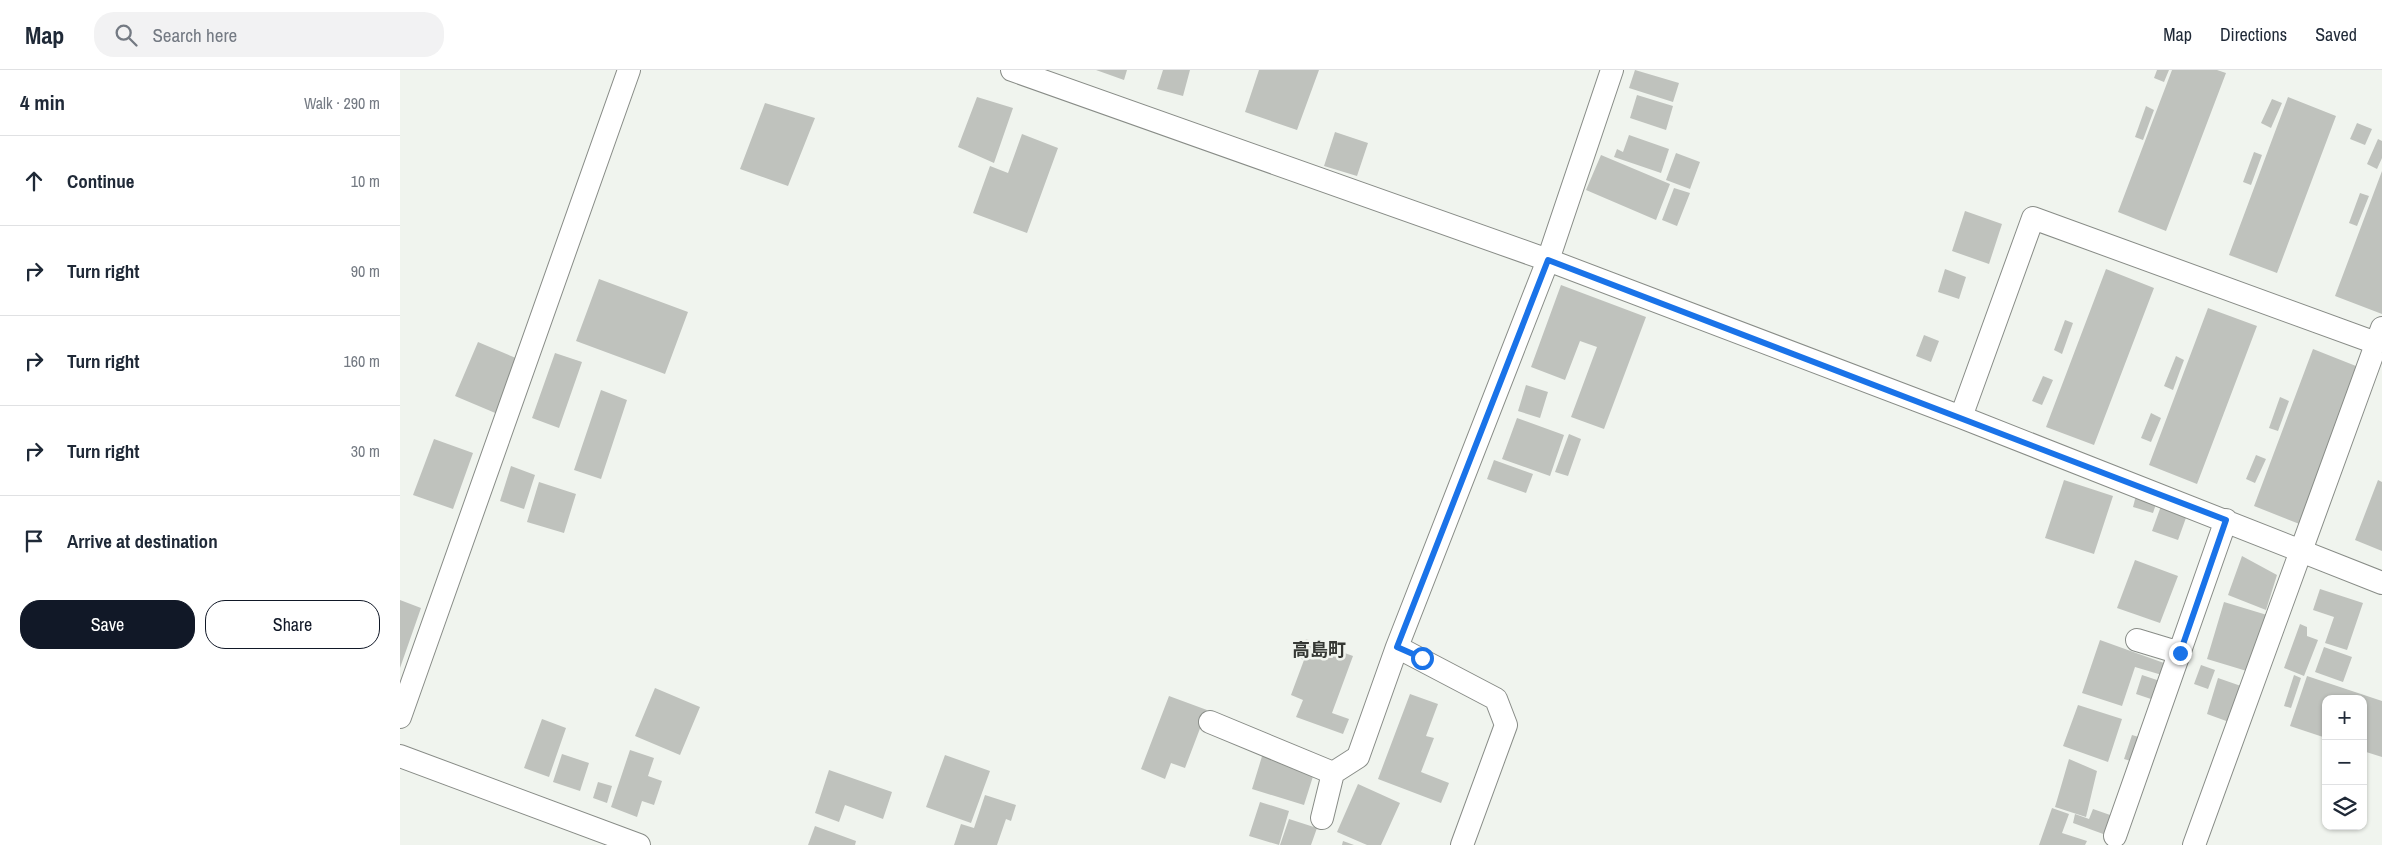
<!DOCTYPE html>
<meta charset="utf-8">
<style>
body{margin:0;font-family:"Archivo Narrow","Noto Sans JP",sans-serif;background:#f2f2f3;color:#1f2937}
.controls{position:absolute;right:15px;bottom:15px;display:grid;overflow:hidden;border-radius:10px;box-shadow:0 1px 4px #0004}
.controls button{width:45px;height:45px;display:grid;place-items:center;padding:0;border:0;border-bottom:1px solid #e0e1e3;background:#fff;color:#1f2937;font:25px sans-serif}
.stop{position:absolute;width:15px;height:15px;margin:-11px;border:4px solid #1a73e8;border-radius:50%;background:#fff}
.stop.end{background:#1a73e8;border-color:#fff;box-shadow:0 1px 5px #0008}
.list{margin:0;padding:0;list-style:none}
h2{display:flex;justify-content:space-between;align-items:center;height:65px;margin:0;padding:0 20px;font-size:21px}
h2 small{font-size:16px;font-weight:400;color:#747a83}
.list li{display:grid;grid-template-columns:32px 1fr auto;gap:15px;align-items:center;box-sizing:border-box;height:90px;padding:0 20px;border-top:1px solid #e0e1e3}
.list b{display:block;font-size:19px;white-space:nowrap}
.list em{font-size:16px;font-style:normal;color:#747a83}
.actions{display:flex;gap:10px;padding:15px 20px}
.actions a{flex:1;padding:11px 0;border:1px solid #111827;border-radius:20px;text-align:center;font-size:18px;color:#111827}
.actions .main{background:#111827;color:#fff}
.icon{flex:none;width:28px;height:28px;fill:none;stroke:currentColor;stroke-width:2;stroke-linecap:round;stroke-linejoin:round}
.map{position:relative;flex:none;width:1982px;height:775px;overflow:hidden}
header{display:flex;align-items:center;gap:30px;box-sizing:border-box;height:70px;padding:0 25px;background:#fff;border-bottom:1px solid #e0e1e3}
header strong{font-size:24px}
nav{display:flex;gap:28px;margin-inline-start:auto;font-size:18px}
.search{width:350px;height:45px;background:#f2f2f3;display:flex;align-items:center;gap:12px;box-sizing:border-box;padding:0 18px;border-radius:20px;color:#747a83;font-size:19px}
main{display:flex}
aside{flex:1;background:#fff}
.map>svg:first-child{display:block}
</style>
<header>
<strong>Map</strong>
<div class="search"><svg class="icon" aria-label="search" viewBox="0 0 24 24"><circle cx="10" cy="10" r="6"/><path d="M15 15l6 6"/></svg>Search here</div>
<nav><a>Map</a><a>Directions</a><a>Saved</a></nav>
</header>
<main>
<aside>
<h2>4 min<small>Walk · 290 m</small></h2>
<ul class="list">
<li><svg class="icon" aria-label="ahead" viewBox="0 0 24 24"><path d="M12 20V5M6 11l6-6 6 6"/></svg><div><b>Continue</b></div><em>10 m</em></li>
<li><svg class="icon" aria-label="right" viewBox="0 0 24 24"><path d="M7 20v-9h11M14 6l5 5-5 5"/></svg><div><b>Turn right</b></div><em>90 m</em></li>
<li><svg class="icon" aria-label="right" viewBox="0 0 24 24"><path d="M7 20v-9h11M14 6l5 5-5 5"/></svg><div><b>Turn right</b></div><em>160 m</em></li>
<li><svg class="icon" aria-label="right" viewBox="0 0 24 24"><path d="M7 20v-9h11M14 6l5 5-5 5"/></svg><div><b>Turn right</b></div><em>30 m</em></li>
<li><svg class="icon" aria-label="arrive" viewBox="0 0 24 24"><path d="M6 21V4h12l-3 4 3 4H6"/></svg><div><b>Arrive at destination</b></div></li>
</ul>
<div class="actions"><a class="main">Save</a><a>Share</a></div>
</aside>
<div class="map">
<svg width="1982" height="775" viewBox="0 0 1982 775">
<rect width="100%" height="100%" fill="#f0f4ee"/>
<!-- building -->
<path fill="#bfc2bd" d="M696,0H727L724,10Z
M763,0H790L783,26L757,19Z
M859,0H919L897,60L845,42Z
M1235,0L1279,13L1273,32L1229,18Z
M1757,0H1769L1764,12L1754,8Z
M1772,0H1817L1826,3L1766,161L1718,142Z
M1237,25L1273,36L1266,60L1230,48Z
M577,27L613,38L594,93L558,77Z
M1888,27L1936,46L1877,203L1829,185Z
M1872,29L1882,33L1871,58L1861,53Z
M365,33L415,48L388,116L340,99Z
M1746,36L1754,40L1743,70L1735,67Z
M1957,53L1972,59L1965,75L1950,69Z
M935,62L968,73L957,106L924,96Z
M622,64L658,78L627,163L573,143L590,96L608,103Z
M1229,65L1269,79L1261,103L1214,87L1217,79L1223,82Z
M1978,69L1982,71V88L1977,99L1967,94Z
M1854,82L1862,85L1851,115L1843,112Z
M1276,83L1300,92L1290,119L1266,110Z
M1201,85L1270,114L1256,150L1186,120Z
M1982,101V244L1935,226Z
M1274,118L1290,123L1277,156L1262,150Z
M1960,123L1969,126L1957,156L1949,153Z
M1565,141L1602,154L1589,194L1552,181Z
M1545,199L1566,207L1559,229L1538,222Z
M1706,199L1754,218L1694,375L1646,357Z
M199,209L288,242L265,304L176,271Z
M1161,215L1246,247L1204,359L1171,347L1197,277L1180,271L1165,310L1131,297Z
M1808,238L1857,256L1797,414L1749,395Z
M1665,250L1673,253L1662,284L1654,280Z
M1524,265L1539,271L1531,292L1516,286Z
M78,272L123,291L100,345L55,326Z
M1913,279L1961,298L1902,455L1854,436Z
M155,283L182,292L159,358L132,348Z
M1776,286L1784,290L1773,320L1764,316Z
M1643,306L1653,310L1642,335L1632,331Z
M1126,315L1148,322L1140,348L1118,341Z
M201,320L227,330L201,409L174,400Z
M1880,327L1889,331L1878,361L1869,358Z
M1751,343L1761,348L1751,372L1741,368Z
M1117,348L1164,365L1150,406L1102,389Z
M1169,364L1181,369L1168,406L1155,402Z
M34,369L73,383L53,439L13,425Z
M1856,385L1866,389L1855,413L1846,409Z
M1094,390L1133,404L1126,423L1087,409Z
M111,396L135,405L124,439L100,431Z
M1664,410L1713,426L1694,484L1645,468Z
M1978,410L1982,412V481L1955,470Z
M139,412L176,424L164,463L127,452Z
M1738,418L1759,425L1753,443L1733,437Z
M1761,436L1787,445L1778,470L1752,461Z
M1842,486L1877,505L1866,540L1828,525Z
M1735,490L1778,506L1760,553L1717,538Z
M1920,519L1963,533L1947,580L1925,573L1934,547L1913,540Z
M0,530L21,538L0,598Z
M1824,532L1867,545L1850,602L1807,589Z
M1900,554L1907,557V566L1918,570L1904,606L1884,598Z
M906,569L953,586L932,643L949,649L943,664L896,647L903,630L891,625L904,590L899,588Z
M1700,570L1764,593L1762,605L1735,597L1722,636L1682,623Z
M1924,577L1952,587L1943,612L1915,602Z
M1801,595L1815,600L1808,619L1794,614Z
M1742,605L1760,611L1754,630L1736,624Z
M1894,605L1901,608L1891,638L1884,636Z
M1907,606L1982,631V687L1963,681V629H1926V668L1890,656Z
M1818,608L1841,616L1829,652L1807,644Z
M255,618L300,637L280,685L235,666Z
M1010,624L1038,634L1026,666L1034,668L1021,702L1049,713L1041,733L978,709Z
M769,626L807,640L785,698L771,693L765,709L741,699Z
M1678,635L1722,649L1708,692L1663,676Z
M142,649L166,658L149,707L124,698Z
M1732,665L1742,668L1734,692L1724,689Z
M230,680L254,688L248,706L262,711L254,735L242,731L237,747L211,737Z
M863,683L915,700L904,735L852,719Z
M162,684L189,693L180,721L153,712Z
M545,685L590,701L571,753L526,737Z
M1669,689L1697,701L1686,747L1655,737Z
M429,700L492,722L483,749L445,735L439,752L415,743Z
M198,712L212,716L207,733L193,728Z
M958,714L1000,733L981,775H967L937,762Z
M585,725L616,735L611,751L606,749L597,775H554L561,754L574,758Z
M860,732L889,741L879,775L849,766Z
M1652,738L1669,744L1662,763L1687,771L1685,775H1639Z
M1693,739L1713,746L1706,765L1673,753L1675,744L1689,749Z
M889,749L917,758L911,775H880Z
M415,756L456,771L455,775H408Z
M943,771L954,775H942Z"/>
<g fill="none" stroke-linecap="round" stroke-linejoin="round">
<!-- street casing -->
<g stroke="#888c87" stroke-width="24">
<path id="street" d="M612,0L1148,190L1561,347L1982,513
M1561,347L1633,148L1976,273
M1737,570L1780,583
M0,647L229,0
M810,652L933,703
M0,686L239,775
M922,748L933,703L958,687L997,577
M1715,766L1826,450
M1062,775L1106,655L1096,629L997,577L1148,190L1212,0
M1794,775L1982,258"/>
</g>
<!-- street -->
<use href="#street" stroke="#fff" stroke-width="22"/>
</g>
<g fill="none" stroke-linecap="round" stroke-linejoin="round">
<!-- route -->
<path stroke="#1a73e8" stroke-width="6" d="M1022,588L997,577L1148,190L1826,450L1780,583"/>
</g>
<g text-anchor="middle" stroke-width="5" stroke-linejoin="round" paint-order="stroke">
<!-- quarter labels -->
<g font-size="18" font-weight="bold" fill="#353834" stroke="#f0f4ee">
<text x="919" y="586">高島町</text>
</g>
</g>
</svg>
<div class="controls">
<button>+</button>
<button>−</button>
<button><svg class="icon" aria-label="layers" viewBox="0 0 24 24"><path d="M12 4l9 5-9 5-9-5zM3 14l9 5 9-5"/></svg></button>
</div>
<div class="stop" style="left:1022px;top:588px"></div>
<div class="stop end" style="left:1780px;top:583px"></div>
</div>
</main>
